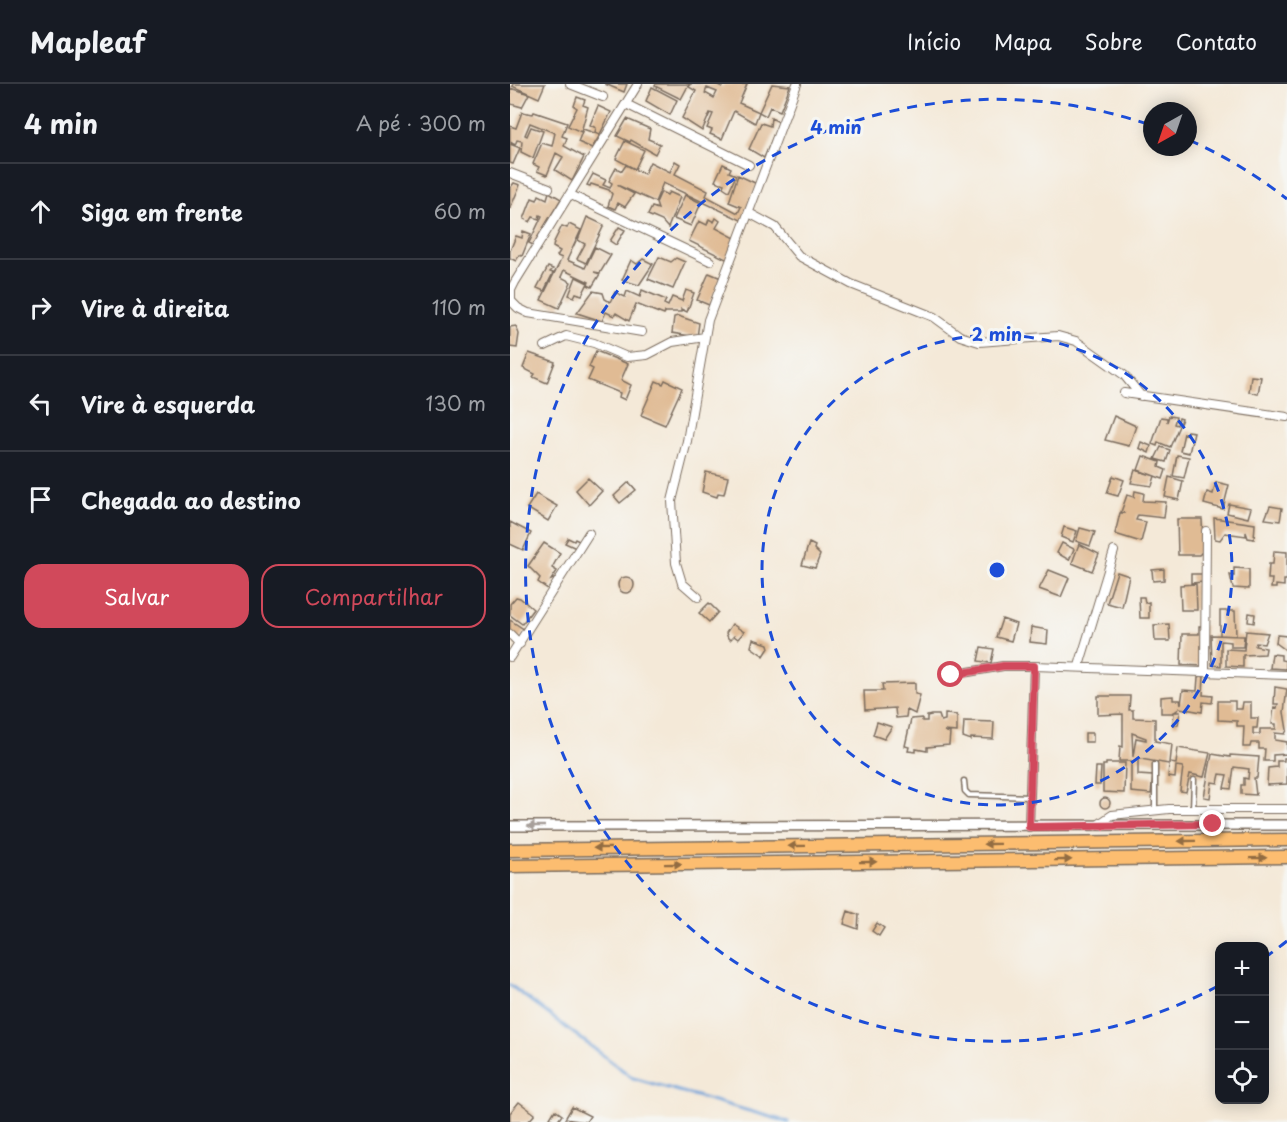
<!DOCTYPE html>
<html lang="pt">
<meta charset="utf-8">
<style>
body{margin:0;font-family:"Playpen Sans",sans-serif;background:#20242c;color:#f1f3f6}
.controls{position:absolute;right:18px;bottom:18px;display:grid;overflow:hidden;border-radius:12px;box-shadow:0 3px 15px #0003}
.controls button{width:54px;height:54px;display:grid;place-items:center;padding:0;border:0;border-bottom:2px solid #363941;background:#171b24;color:#f1f3f6;font:30px sans-serif}
.compass{position:absolute;left:633px;top:18px;width:54px;height:54px;border-radius:50%;background:#171b24;box-shadow:0 3px 15px #0003;rotate:220deg}
.stop{position:absolute;width:18px;height:18px;margin:-14px;border:4px solid #d1495b;border-radius:50%;background:#fff}
.stop.end{background:#d1495b;border-color:#fff;box-shadow:0 2px 6px #0008}
.list{margin:0;padding:0;list-style:none}
h2{display:flex;justify-content:space-between;align-items:center;height:78px;margin:0;padding:0 24px;font-size:26px}
h2 small{font-size:20px;font-weight:400;color:#9ea1a6}
.list li{display:grid;grid-template-columns:39px 1fr auto;gap:18px;align-items:center;box-sizing:border-box;height:96px;padding:0 24px;border-top:2px solid #363941}
.list b{display:block;font-size:22px;white-space:nowrap}
.list em{font-size:20px;font-style:normal;color:#9ea1a6}
.actions{display:flex;gap:12px;padding:18px 24px}
.actions a{flex:1;padding:14px 0;border:2px solid #d1495b;border-radius:18px;text-align:center;font-size:21px;color:#d1495b}
.actions .main{background:#d1495b;color:#fff}
.icon{flex:none;width:33px;height:33px;fill:none;stroke:currentColor;stroke-width:2;stroke-linecap:round;stroke-linejoin:round}
.map{position:relative;flex:none;width:777px;height:1038px;overflow:hidden}
header{display:flex;align-items:center;gap:36px;box-sizing:border-box;height:84px;padding:0 30px;background:#171b24;border-bottom:2px solid #363941}
header strong{font-size:28px}
nav{display:flex;gap:33px;margin-inline-start:auto;font-size:21px}
main{display:flex}
aside{flex:1;background:#171b24}
.map>svg:first-child{display:block}
</style>
<header>
<strong>Mapleaf</strong>
<nav><a>Início</a><a>Mapa</a><a>Sobre</a><a>Contato</a></nav>
</header>
<main>
<aside>
<h2>4 min<small>A pé · 300 m</small></h2>
<ul class="list">
<li><svg class="icon" aria-label="ahead" viewBox="0 0 24 24"><path d="M12 20V5M6 11l6-6 6 6"/></svg><div><b>Siga em frente</b></div><em>60 m</em></li>
<li><svg class="icon" aria-label="right" viewBox="0 0 24 24"><path d="M7 20v-9h11M14 6l5 5-5 5"/></svg><div><b>Vire à direita</b></div><em>110 m</em></li>
<li><svg class="icon" aria-label="left" viewBox="0 0 24 24"><path d="M17 20v-9H6M10 6l-5 5 5 5"/></svg><div><b>Vire à esquerda</b></div><em>130 m</em></li>
<li><svg class="icon" aria-label="arrive" viewBox="0 0 24 24"><path d="M6 21V4h12l-3 4 3 4H6"/></svg><div><b>Chegada ao destino</b></div></li>
</ul>
<div class="actions"><a class="main">Salvar</a><a>Compartilhar</a></div>
</aside>
<div class="map">
<svg width="777" height="1038" viewBox="0 0 777 1038">
<rect width="100%" height="100%" fill="#f6f6f2"/>
<filter id="ink" filterUnits="userSpaceOnUse"><feTurbulence type="fractalNoise" baseFrequency=".0167" numOctaves="2"/><feDisplacementMap in="SourceGraphic" scale="12" xChannelSelector="R" yChannelSelector="G"/><feConvolveMatrix kernelMatrix="1 2 1 2 8 2 1 2 1" color-interpolation-filters="sRGB"/></filter>
<filter id="wash" filterUnits="userSpaceOnUse"><feTurbulence type="fractalNoise" baseFrequency=".008" numOctaves="4" result="noise"/><feDisplacementMap in="SourceGraphic" scale="24" xChannelSelector="R" yChannelSelector="G"/><feGaussianBlur stdDeviation="1.35" result="paint"/><feColorMatrix in="noise" values="0 0 0 0 0 0 0 0 0 0 0 0 0 0 0 0 0 1.4 0 .05"/><feComposite in="paint" operator="in"/></filter>
<g filter="url(#wash)">
<rect width="100%" height="100%" fill="#f4e9d8"/>
<g fill="none" stroke-linecap="round" stroke-linejoin="round">
<!-- stream -->
<path stroke="#6da1d9" stroke-width="3" d="M0,901L123,994L278,1038"/>
</g>
<g id="blocks">
<!-- building -->
<path fill="#e0bb94" fill-rule="evenodd" d="M3,0H35L29,14L2,2Z
M95,0H117L114,8Z
M146,0H179L171,15L145,2Z
M180,0H206L212,3L214,0H237L229,19L249,28L262,0L280,2L270,27L260,23L256,32L249,28L245,39L224,27L212,55L200,50L202,46L197,44L203,30L200,29L192,47L172,34L186,7L179,3ZM197,4L207,8L204,14L195,9Z
M142,3L167,16L160,31L136,17Z
M0,4L19,10L12,23L1,20Z
M67,13L75,16L73,21L78,23L71,48L58,42L67,24L64,22Z
M88,22L101,28L90,50L85,48L86,44L80,41Z
M12,28L23,30L24,28L57,39L52,52L57,54L54,62L74,73L62,97L45,86L53,73L46,69L37,91L27,87L29,83L23,80L32,59L42,62L45,49L20,39L15,51L17,52L21,43L33,47L23,74L11,68L12,57L7,56L5,61L0,58V42L6,44Z
M261,34L269,38L254,74L239,65L251,39L260,42Z
M117,35L140,45L138,55L150,60L145,70L121,56L120,58L107,52Z
M73,45L90,51L82,64L68,58Z
M115,57L134,66L125,85L106,75Z
M0,60L10,64L3,80L0,79Z
M165,77L170,80L165,90L198,107L196,112L228,129L231,123L219,118L228,91L247,100L233,137L153,99L145,118L107,101L124,110L115,123L108,119L105,125L98,122L102,110L99,106L81,100L80,102L77,101L83,90L96,96L93,101L100,104L102,99L99,97L106,84L112,87L116,81L134,90L140,78L160,88Z
M213,80L221,84L219,88L226,91L219,107L213,103L214,100L205,97Z
M4,99L10,101L0,125V104Z
M39,108L51,115L23,161L19,159L32,132L30,131L29,135L23,133L20,138L14,135L22,114L27,116L29,111L37,115Z
M151,108L157,111L159,108L170,113L158,144L152,137L138,131L142,123L148,125L146,119Z
M175,111L191,119L181,142L164,135Z
M77,133L94,141L76,179L67,175L75,160L68,156Z
M206,134L210,137L206,144L227,155L218,176L179,157L189,137L197,141L199,135L204,138Z
M59,140L71,146L57,176L75,184L85,163L101,171L90,189L84,188L90,190L82,203L78,201L79,198L54,186L51,193L61,198L49,224L31,216L52,174L47,172L50,167L43,163L44,158L52,142L57,144Z
M109,143L115,146L106,161L100,157Z
M13,147L21,150L12,172L9,171L6,177L0,174V167L6,152L12,154Z
M149,173L161,178L166,174L175,178L163,205L138,195Z
M133,175L143,180L129,201L112,196L121,176L127,180Z
M38,183L43,185L40,188L43,189L34,207L27,204Z
M199,189L211,194L199,221L187,216Z
M66,193L78,199L72,211L66,209L64,213L59,211Z
M132,206L156,216L154,220L158,222L162,213L172,217L176,206L184,209L177,228L171,225V228H155L154,231L126,220L119,237L106,229L104,232L96,228L92,237L67,229L83,207L93,209L95,215L100,218L105,208L115,213L117,207L130,213Z
M168,232L189,239L187,253L162,249L164,233Z
M6,242L9,250L7,264L0,263V243Z
M86,267L118,280L111,296L121,301L115,316L109,313L110,309L78,296L83,285L79,283Z
M19,269L45,278L37,299L23,293L25,290L13,284Z
M741,292L751,293L748,310L739,308Z
M155,296L172,304L155,341L131,331L146,297L153,300Z
M604,332L626,342L619,362L595,356Z
M659,332L666,333L664,340L667,341L669,334L672,335L660,363L648,358L647,362L642,360L651,333L657,334V338Z
M677,347L684,348L679,369L670,367L674,349L677,350Z
M631,358L641,362L639,369L629,364Z
M651,363L660,366L656,378L645,375Z
M667,371L679,373L674,394L663,392Z
M633,372L650,378L649,383L656,386L653,395L628,386Z
M625,386L645,392L642,402L621,399Z
M196,388L218,393L214,410L208,409L207,413L192,408Z
M603,392L614,396L608,412L597,409Z
M659,393L673,397L669,416L655,413Z
M78,394L92,407L79,421L66,406Z
M119,398L126,406L110,419L104,412Z
M706,398L719,401L713,425L694,420L697,408L703,410Z
M625,407L634,409L633,417L656,418L654,434L628,431L626,436L636,438L631,458L605,450L610,429H615L611,428L617,411L624,413Z
M26,410L47,422L38,437L17,424Z
M719,420L741,424L738,434L717,429Z
M760,422L772,424L770,437L755,435Z
M704,434L745,440L744,455L738,454L736,448V452L715,449L710,456L705,455Z
M667,435H692L693,467L689,471H668Z
M0,438L21,449L13,466L0,460Z
M554,443L567,447L563,458L551,453Z
M570,444L585,448L580,462L566,457Z
M58,454L64,457L65,455L71,458L66,464L55,459Z
M34,459L50,469L42,484L47,487L41,496L47,494L39,506L28,498L30,494L18,482Z
M299,459L305,462L304,465L310,471L305,484L292,481Z
M552,459L564,465L559,476L547,469Z
M569,460L589,470L582,487L562,479Z
M764,467L777,468V496H774V502L766,501V504H761L762,495H758L759,480H763Z
M724,484L739,485V505L723,504L720,491L724,492Z
M654,485V496L643,497L642,486Z
M539,486L559,494L551,513L529,505Z
M607,488L619,492L612,523L597,519Z
M681,490H694V498L681,499Z
M108 501a8 8 0 1 1 16 0a8 8 0 1 1-16 0Z
M686,500L687,526H671L670,501Z
M6,513L10,514L23,525L12,540L0,531V520Z
M629,513H634L635,519L639,518V534H630Z
M199,519L208,528L199,538L189,529Z
M710,527H725L726,552L710,551Z
M739,529L745,530L744,539L738,538Z
M492,535L506,540L501,557L486,553Z
M0,536L15,546L8,557L0,548Z
M222,540L234,548L228,555L224,552L220,556L218,554L216,549Z
M659,540L660,557H645L644,541Z
M689,542H695L694,582L671,581L672,550H689Z
M521,543L538,546L537,560L520,558Z
M736,547L758,549L754,560L746,559L745,562L756,564L755,570L733,571V583L716,582V565L734,566Z
M701,551L734,552L733,563H721V558L711,557V582L702,581Z
M767,551L777,552V567L766,559Z
M243,555L258,560L259,564L254,572L241,563Z
M471,563L484,565L481,579L468,577Z
M762,570L771,571V576L776,577V585L760,584Z
M692,592L694,593L693,611L703,612L702,619L693,618L692,628L670,624L663,629H651V613L663,612V616H670L671,620L673,606L687,607L688,593Z
M405,599V610L410,611L405,630L397,626L396,633L386,634L385,624L355,626L354,607H373L372,600Z
M765,603L777,605L774,628L777,646L775,650L765,649V656L777,658V670L763,671V677H754L755,665H749V659H741L740,663H733L734,642H727V637L708,636V617H725V625H732L733,618H741V634H748L747,644H743V650H750V645H766V640H762L764,623L767,624L768,620H764Z
M588,612H620L619,626H623V634L645,635V657L662,660L660,679L666,680L668,664L700,669L694,693L680,690L676,708L670,707L673,683L666,682L665,694L658,693L659,680L631,675L628,676V691L643,692L641,710L621,708V677H609L610,662L613,663V630L588,631ZM622,649L636,654V656L626,654L623,673Z
M664,628H670L668,641H663Z
M435,630L447,631V648L434,647L440,649L439,661L417,663V667L406,665V668L398,667L399,663L395,662L401,635L412,634V637H417V632L421,631H429L431,637L435,636Z
M454,637L484,638L483,655L461,654V656L453,653Z
M367,638L382,643L374,655L363,651Z
M575,649H583V658H575Z
M702,670L720,673V671L749,673L747,694H744L746,711L731,710V701H734V694L738,695L739,685L724,683L721,705L714,704L717,691L710,690L708,699L702,698L700,714L694,713Z
M774,674H777V700L757,701L758,684L767,683V677H774Z
M596,679H615L614,709L593,708V681H596Z
M586,683H591L590,701H585Z
M590 719a5 5 0 1 1 10 0a5 5 0 1 1-10 0Z
M338,827L349,831L348,845L334,840Z
M367,839L374,844L369,852L362,847Z
M9,1018L25,1030L18,1038H0V1029Z
M62,1023L80,1032L76,1038L55,1035Z
M45,1026L52,1031L47,1038L40,1034Z"/>
</g>
</g>
<g filter="url(#ink)">
<use href="#blocks" fill-opacity="0" stroke="#7c6d5f" stroke-width="1.5"/>
<g fill="none" stroke-linecap="round" stroke-linejoin="round">
<!-- service casing -->
<g stroke="#7c6d5f" stroke-width="7">
<path id="service" d="M645,681V726
M454,697L455,707L459,711L520,713
M683,725L684,696"/>
</g>
<!-- minor casing -->
<g stroke="#7c6d5f" stroke-width="10">
<path id="minor" d="M60,0L93,13
M128,0L5,198L1,206V217L8,224L18,229L132,248
M116,20L239,81
M0,89L39,104
M61,111L200,177
M239,129L265,143L289,172L341,200L424,233L450,252L469,258L548,252L566,257L614,291L631,312
M35,262L56,252L84,259L117,273L137,271L162,258L195,253
M614,309L777,333
M188,513L172,499L166,479L162,417L177,357L198,236L287,0
M0,550L10,560
M0,573L79,449
M569,582L604,467
M695,586L696,447
M441,591L493,582H524L777,591
M586,742L602,731L659,725H777
M519,743L524,582"/>
</g>
<!-- tertiary casing -->
<g stroke="#7c6d5f" stroke-width="12">
<path id="tertiary" d="M0,742L777,741"/>
</g>
<!-- primary casing -->
<g stroke="#7c6d5f" stroke-width="15">
<path id="primary" d="M0,766L777,756
M0,782L777,773"/>
</g>
<!-- service -->
<use href="#service" stroke="#fff" stroke-width="4"/>
<!-- minor -->
<use href="#minor" stroke="#fff" stroke-width="8"/>
<!-- tertiary -->
<use href="#tertiary" stroke="#fff" stroke-width="9"/>
<!-- primary -->
<use href="#primary" stroke="#fcbd6f" stroke-width="12"/>
</g>
<!-- one-way arrows -->
<defs><path id="oneway-solid" d="M-6-.8H1V-3.2L6.5 0L1 3.2V.8H-6Z" transform="scale(1.5)"/></defs>
<use fill="#a79f9a" href="#oneway-solid" transform="translate(26 742) rotate(-180)"/>
<g fill="#926c42">
<use href="#oneway-solid" transform="translate(677 757) rotate(179)"/>
<use href="#oneway-solid" transform="translate(482 760) rotate(179)"/>
<use href="#oneway-solid" transform="translate(287 762) rotate(179)"/>
<use href="#oneway-solid" transform="translate(92 764) rotate(179)"/>
<use href="#oneway-solid" transform="translate(748 774) rotate(-1)"/>
<use href="#oneway-solid" transform="translate(553 776) rotate(-1)"/>
<use href="#oneway-solid" transform="translate(358 778) rotate(-1)"/>
<use href="#oneway-solid" transform="translate(163 780) rotate(-1)"/>
</g>
</g>
<g fill="none" stroke-linecap="round" stroke-linejoin="round" filter="url(#ink)">
<!-- route -->
<path stroke="#d1495b" stroke-width="8" d="M441,591L493,582H524L519,743L703,740"/>
</g>
<!-- distance rings -->
<g fill="none" stroke="#1d4ed8" stroke-width="3" stroke-dasharray="10 8">
<circle cx="487" cy="486" r="235"/>
<path d="M777 857A471 471 0 0 1 757 872M708 902A471 471 0 1 1 640 41M679 56A471 471 0 0 1 777 115"/>
</g>
<circle cx="487" cy="486" r="9" fill="#1d4ed8" stroke="#f6f6f2" stroke-width="3"/>
<g font-size="18" text-anchor="middle" font-weight="bold" fill="#1d4ed8" stroke="#f6f6f2" stroke-width="6" stroke-linejoin="round" paint-order="stroke">
<text x="326" y="50">4 min</text>
<text x="487" y="257">2 min</text>
</g>
</svg>
<div class="controls">
<button>+</button>
<button>−</button>
<button><svg class="icon" aria-label="locate" viewBox="0 0 24 24"><circle cx="12" cy="12" r="6"/><path d="M12 2v4M12 18v4M2 12h4M18 12h4"/></svg></button>
</div>
<svg class="compass" viewBox="-18 -18 36 36"><path d="M0-13l5 13h-10z" fill="#e53935"/><path d="M0 13l5-13h-10z" fill="#9ea1a6"/></svg>
<div class="stop" style="left:441px;top:591px"></div>
<div class="stop end" style="left:703px;top:740px"></div>
</div>
</main>
